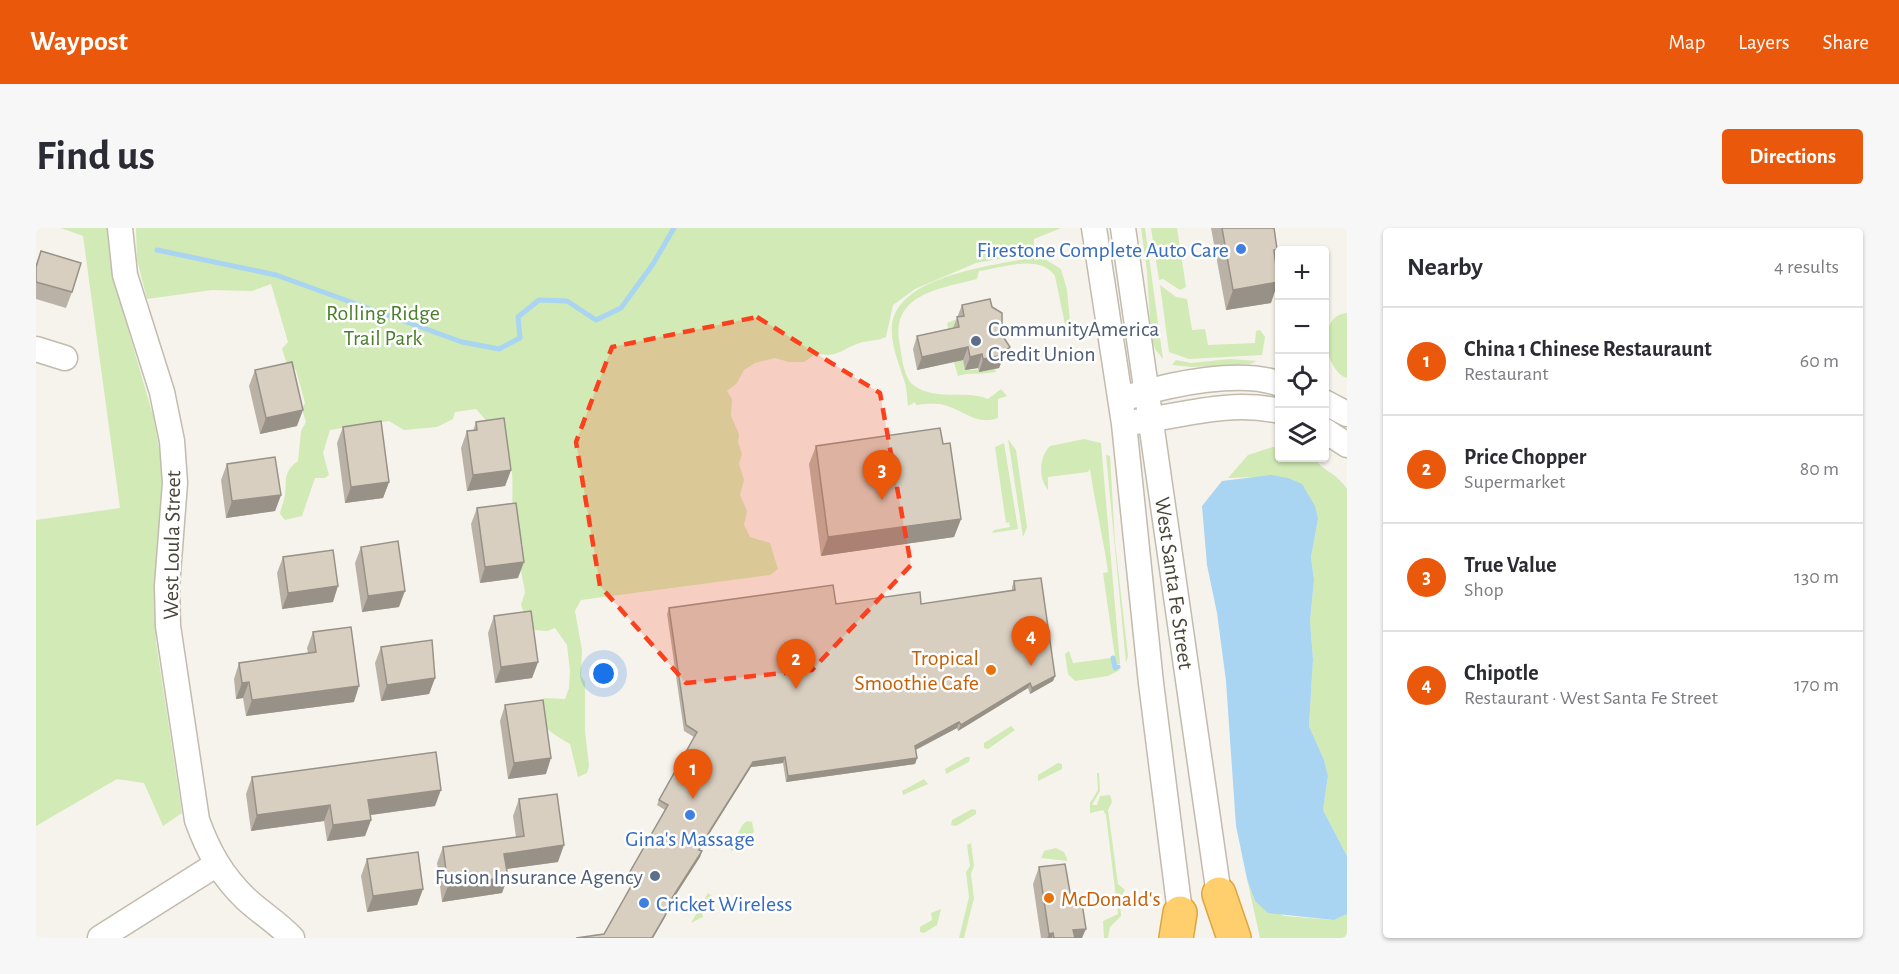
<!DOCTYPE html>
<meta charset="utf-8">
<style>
body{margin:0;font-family:"Alegreya Sans",sans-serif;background:#f7f7f7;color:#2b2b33}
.controls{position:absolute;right:18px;top:18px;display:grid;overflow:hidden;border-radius:6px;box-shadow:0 2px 4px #0004}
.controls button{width:54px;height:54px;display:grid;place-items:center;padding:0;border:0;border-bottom:2px solid #e1e1e2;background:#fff;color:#2b2b33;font:30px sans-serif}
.you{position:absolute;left:568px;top:446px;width:21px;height:21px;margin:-15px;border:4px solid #fff;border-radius:50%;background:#1a73e8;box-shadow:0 0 0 9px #1a73e833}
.badge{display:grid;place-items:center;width:39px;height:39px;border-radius:50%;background:#ea580c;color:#fff;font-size:20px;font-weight:700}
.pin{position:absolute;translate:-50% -50px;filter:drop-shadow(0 2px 3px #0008)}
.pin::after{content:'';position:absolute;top:32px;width:21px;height:18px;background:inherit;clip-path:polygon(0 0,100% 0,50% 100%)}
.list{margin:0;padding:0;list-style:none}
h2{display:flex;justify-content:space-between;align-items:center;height:78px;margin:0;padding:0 24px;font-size:26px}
h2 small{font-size:20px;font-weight:400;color:#7c7c81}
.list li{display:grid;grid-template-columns:39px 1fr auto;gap:18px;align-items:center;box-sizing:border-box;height:108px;padding:0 24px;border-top:2px solid #e1e1e2}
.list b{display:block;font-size:22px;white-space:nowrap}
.list p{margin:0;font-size:20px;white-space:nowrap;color:#7c7c81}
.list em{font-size:20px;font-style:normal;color:#7c7c81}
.icon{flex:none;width:33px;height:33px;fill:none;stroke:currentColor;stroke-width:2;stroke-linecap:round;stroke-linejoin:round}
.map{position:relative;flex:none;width:1311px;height:710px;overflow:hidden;border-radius:6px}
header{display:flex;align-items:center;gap:36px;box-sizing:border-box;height:84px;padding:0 30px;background:#ea580c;color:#fff}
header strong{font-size:28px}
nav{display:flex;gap:33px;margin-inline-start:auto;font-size:21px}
.intro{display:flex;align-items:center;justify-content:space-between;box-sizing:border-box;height:144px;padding:0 36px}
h1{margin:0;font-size:42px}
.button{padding:15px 27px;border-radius:6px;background:#ea580c;color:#fff;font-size:21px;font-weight:700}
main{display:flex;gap:36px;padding:0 36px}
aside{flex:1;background:#fff;border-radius:6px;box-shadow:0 2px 4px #0004}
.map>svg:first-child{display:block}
</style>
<header>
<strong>Waypost</strong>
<nav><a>Map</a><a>Layers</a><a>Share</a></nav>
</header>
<div class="intro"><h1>Find us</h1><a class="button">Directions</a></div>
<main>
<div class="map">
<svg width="1311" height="710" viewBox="0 0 1311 710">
<rect width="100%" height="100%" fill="#f6f3ec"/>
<!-- green -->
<path fill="#d2eab5" d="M25,0H72L77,49L118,191L126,238L125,294L118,360L120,414L146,585L127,598L108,555L81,551L0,598V292L84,280L47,8Z
M100,0H1025L998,11L997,25L940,35L879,61L857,77L850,109C841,113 836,112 827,114C809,118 801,132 781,125L768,134H753L739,130L719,135L708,142L701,155L691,163L696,171L695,188L703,206L702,214L706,226L703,236L708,252L704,267L711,283L708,297L714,309L734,315L742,341L734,347L545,372L539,383L546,422L545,448L549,454V503L553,538L551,545L542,549L534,516C517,505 494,496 508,470L529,471L533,460L534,443L531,417L519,400L511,403L499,402L489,388L485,377L489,364L482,327L487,317C472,293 478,270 476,245C475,223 454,196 440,181L419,184L417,191L401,199L368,202L353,193L294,202L287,225L293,247L289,250H279L266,288L249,292L244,286C245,279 248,274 249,267C251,251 247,244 262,233L265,203L270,194L266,181L269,175L260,142L250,133L246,121L252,114L235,56L216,63L176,62L111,71L101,32Z
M1105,0H1109L1127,131L1119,121L1115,108L1111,43Z
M1115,0H1141L1150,59L1144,62L1127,51L1123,52Z
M994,30H1007L1025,41L1031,62L1035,105L1031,106L1019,48C1004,25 965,40 943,43L941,51C903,61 853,66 864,118C866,130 867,143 874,154C894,175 931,161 952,171L965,161L971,168L962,171V190C941,198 927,182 908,177C899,175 889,176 880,177L879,174L872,178C871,171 871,161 869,155C864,138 854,116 856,97C862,48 955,38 994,30Z
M1124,57L1140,69L1151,71L1156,102L1169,101L1172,117L1219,115L1220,103L1224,102L1229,109L1226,127L1153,131L1133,124Z
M1311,85V150C1297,146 1290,123 1288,109C1295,97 1294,87 1311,85Z
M921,91L929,142L959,141L960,144C946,147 934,144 922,148L912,114L915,113L911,95Z
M1194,131L1221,133L1214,136L1156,139L1136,137L1140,132L1155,135Z
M972,211L980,222L991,299L987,309Z
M1048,211L1065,215L1084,436H1080L1067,345L1072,344C1067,308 1059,276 1054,241L1052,244L1012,249V262C1002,250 1003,229 1014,218Z
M968,215L982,301L956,305L958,302L974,299L973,294L970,295L959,219Z
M1237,219L1243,220L1244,230H1278C1287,243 1302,246 1311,261V628L1287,582L1292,548L1288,532L1273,498L1277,431L1274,393L1278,352L1275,329L1282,291L1219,249L1192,250L1212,227Z
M1070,227L1074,228L1079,314L1092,428L1090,435Z
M1033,423L1037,435L1075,430L1077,442H1084L1072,448L1039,453L1032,446L1029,426Z
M975,498L979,502L952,521L948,520V515Z
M930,529H934L933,534L910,546L909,541Z
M1022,535L1026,536V541L1002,553V547Z
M1061,545H1063L1064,563L1056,577H1061L1064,568L1074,567L1076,574L1072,582L1082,656L1089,662L1084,670L1085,688L1074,699L1072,710H1068L1067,693L1082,686L1070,587L1067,582L1054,585V575L1062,562Z
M888,551L892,556L867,567L866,563Z
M936,581L940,582V586L920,598L915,597L916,592Z
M711,593L716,594L718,604L706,612V618L695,623L694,619L707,596Z
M935,615L938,638L935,646L938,670L928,710H923L933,669L930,644L934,638L931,617Z
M1020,620L1028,624L1032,633L1005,630L1008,623Z
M1211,651L1219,673L1248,688L1298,692L1311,686V710H1224Z
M672,665L677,669L666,681L667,689L655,695Z
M905,681L901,697L888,705L884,704V699L896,692L895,685Z"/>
<!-- water -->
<path fill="#a9d4f2" d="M1235,247L1252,250L1266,256L1279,278L1282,291L1275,329L1278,352L1274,393L1277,431L1273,498L1288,532L1292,548L1287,582L1311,628V686L1298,692L1232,685L1219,673L1211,651L1200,598L1190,453L1181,385L1171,337L1166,278L1186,253Z"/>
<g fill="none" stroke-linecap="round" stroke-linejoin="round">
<!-- stream -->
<path stroke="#a9d4f2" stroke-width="5" d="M121,22L240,47L426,114L463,121L484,110L482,89L503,72L531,73L560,92L585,80L617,36L638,0
M1077,430L1079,440L1082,439"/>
<!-- minor casing -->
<g stroke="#c2bbae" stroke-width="27">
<path id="minor" d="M84,0L89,47L126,164L136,213L139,255L131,358L132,398L161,592C172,623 186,648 210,671C225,685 242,695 256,710
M1058,0L1088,196L1115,455L1146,700
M1087,0L1185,681
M0,121L29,130
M1096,168C1135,156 1205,141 1244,156
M1288,174L1311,186
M1099,194C1148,187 1194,172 1244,183
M1288,202L1311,217
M64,710L181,636"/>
</g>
<!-- highway casing -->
<g stroke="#e0a43c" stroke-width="36">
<path id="highway" d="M1183,666L1198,710
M1140,710L1144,685"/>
</g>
<!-- minor -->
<use href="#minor" stroke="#fff" stroke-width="24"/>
<!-- highway -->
<use href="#highway" stroke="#ffcf6e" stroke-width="33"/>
</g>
<!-- wall -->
<path fill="#bab2a6" d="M1175,0H1238L1239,28L1235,75L1190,82Z
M5,23L36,64L30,80L0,71V36Z
M926,77L956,79L966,107L969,132L965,135L963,140L943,144L942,140L929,142L927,132L881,142L877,121L881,108L917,100Z
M219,142L261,198L224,206L213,158Z
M440,194L475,242L469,258L431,263L425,220L431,203H437Z
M307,199L353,254L347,270L309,275L301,215Z
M907,216L925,291L918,309L785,328L773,236L780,218Z
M191,236L245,267L239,283L190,290L185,252Z
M441,280L482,350L444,355L435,296Z
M325,319L363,379L326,384L319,335Z
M247,329L297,374L246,381L241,345Z
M978,353L1019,448L1017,453L994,466L992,460L922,503L921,500L880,522L881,530L879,536L750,554L747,535L715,539L673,606L664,622L666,623L664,629L628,685L630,686L628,691L568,706L595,658L589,655L591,649L629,582L621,577L623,572L658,509L648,503L631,386L633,380L800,376H885L976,363V359Z
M458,388L502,434L496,450L459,455L452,405Z
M277,404L318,474L210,488L207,470L200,471L198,451L203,435L272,425L271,420Z
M345,419L399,450L393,466L345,473L339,435Z
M469,477L510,546L472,551L464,493Z
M216,549L399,578L335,587V592L329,608L291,613L288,593L215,603L210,566Z
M483,571L522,634L470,641L466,665L406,674L401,635L407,619L480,609L477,588Z
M331,631L387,661L381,677L331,684L325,648Z
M1003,639L1035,670L1046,710H1005L997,656Z"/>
<!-- shaded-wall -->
<path fill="#979187" d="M1242,54L1235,75L1190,82L1197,62Z
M932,119L927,132L881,142L886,129Z
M974,119L969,132L965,135L963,140L943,144L947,131L967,124Z
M946,126L942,140L929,142L934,129Z
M267,182L261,198L224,206L230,190Z
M475,242L469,258L431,263L437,247Z
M353,254L347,270L309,275L315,259Z
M245,267L239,283L190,290L196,273Z
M925,291L918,309L785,328L792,309Z
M488,334L482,350L444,355L449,339Z
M302,358L297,374L246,381L252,365Z
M369,363L363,379L326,384L332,368Z
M502,434L496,450L459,455L465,439Z
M1019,448L1017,453L994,466L996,460Z
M399,450L393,466L345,473L351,457Z
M213,454L207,470L200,471L206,455Z
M994,455L992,460L922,503L925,497Z
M323,458L318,474L210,488L216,472Z
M923,494L921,500L877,523L879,518Z
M749,529L747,535L715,539L673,606L661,628L675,601L717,534Z
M515,530L510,546L472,551L478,535Z
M881,530L879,536L750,554L752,548Z
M405,562L399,578L327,588L332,572Z
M294,577L288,593L215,603L221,587Z
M335,592L329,608L291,613L297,597Z
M528,617L522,634L462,642L468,626Z
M666,623L664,629L625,690L627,684Z
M472,649L466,665L406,674L412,658Z
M387,661L381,677L331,684L337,668Z
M630,686L628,691L617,710H616Z
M1050,701L1046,710H1035L1037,702Z
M1017,705L1016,710H1011L1013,706Z"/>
<!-- building -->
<path fill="#d8cfc1" stroke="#979187" stroke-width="1.5" d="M1186,0H1238L1241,21L1238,22L1242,54L1197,62Z
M5,23L45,35L36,64L0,54V39Z
M954,71L956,79L966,85V107L974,119L967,124L968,127L947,131L946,126L934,129L932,119L886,129L881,108L923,99L921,89L928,88L926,77Z
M256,134L267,182L230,190L219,142Z
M468,190L475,242L437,247L431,203L441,202L440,194Z
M345,193L353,254L315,259L307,199Z
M904,200L907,216L914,215L925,291L792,309L780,218Z
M239,229L245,267L196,273L191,236Z
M480,275L488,334L449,339L441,280Z
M362,313L369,363L332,368L325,319Z
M297,322L302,358L252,365L247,329Z
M1005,350L1019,448L996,460L994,455L925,497L923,494L879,518L881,530L752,548L749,529L717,534L675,601L663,622L666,623L627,684L630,686L616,710H540L568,706L598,653L591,649L632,577L623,572L661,504L650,497L633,380L797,357L800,376L884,364L885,376L979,362L978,353Z
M495,383L502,434L465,439L458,388Z
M315,399L323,458L216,472L213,454L206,455L203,435L280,424L277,404Z
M396,412L399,450L351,457L345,419Z
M507,472L515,530L478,535L469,477Z
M400,524L405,562L332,572L335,592L297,597L294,577L221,587L216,549Z
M521,566L528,617L468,626L472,649L412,658L407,619L488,608L483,571Z
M382,624L387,661L337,668L331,631Z
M1029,636L1035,670L1045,669L1050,701L1037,702L1039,710H1018L1017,705L1013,706L1003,639Z"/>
<!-- marked area -->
<path fill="#fc3f1d" fill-opacity="0.2" stroke="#fc3f1d" stroke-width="4.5" stroke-dasharray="12 8" stroke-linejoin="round" d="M721,89L844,165L875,337L776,442L650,455L564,358L540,214L576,119Z"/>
<!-- markers -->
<g fill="#3f7fe0" stroke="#fff" stroke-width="2">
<circle cx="1205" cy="21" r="6"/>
<circle cx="654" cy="587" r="6"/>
<circle cx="608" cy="675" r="6"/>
</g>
<g fill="#5c6f8a" stroke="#fff" stroke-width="2">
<circle cx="940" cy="113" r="6"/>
<circle cx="619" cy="648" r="6"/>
</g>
<g fill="#e8710a" stroke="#fff" stroke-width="2">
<circle cx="955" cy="442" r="6"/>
<circle cx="1013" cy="670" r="6"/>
</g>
<g text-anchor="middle" stroke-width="5" stroke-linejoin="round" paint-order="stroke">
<!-- shop labels -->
<g font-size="22" fill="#366cbe" stroke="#fff" text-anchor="end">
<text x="1193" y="29">Firestone Complete Auto Care</text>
<text x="654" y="618" text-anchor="middle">Gina's Massage</text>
<text x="620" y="683" text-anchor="start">Cricket Wireless</text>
</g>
<!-- park labels -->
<g font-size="22" fill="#4a7f2a" stroke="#fff">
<text x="347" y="92">Rolling Ridge<tspan x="347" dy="25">Trail Park</tspan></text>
</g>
<!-- service labels -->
<g font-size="22" fill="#4e5e75" stroke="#fff" text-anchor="start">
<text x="952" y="108">CommunityAmerica<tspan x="952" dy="25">Credit Union</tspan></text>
<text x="607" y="656" text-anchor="end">Fusion Insurance Agency</text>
</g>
<!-- street labels -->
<g font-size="22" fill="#4b4439" stroke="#fff">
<text transform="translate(135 317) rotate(-89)" y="8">West Loula Street</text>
<text transform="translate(1139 355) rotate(82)" y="8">West Santa Fe Street</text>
</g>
<!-- food labels -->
<g font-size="22" fill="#c56008" stroke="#fff" text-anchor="end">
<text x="943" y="437">Tropical<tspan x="943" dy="25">Smoothie Cafe</tspan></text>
<text x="1025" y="678" text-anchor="start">McDonald's</text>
</g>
</g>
</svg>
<div class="controls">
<button>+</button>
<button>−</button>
<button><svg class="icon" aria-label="locate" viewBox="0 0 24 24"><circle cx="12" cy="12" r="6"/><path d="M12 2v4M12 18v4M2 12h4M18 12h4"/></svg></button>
<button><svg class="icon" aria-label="layers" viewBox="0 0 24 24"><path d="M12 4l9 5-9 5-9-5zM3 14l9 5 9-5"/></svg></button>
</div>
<div class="you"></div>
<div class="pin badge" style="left:657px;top:571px">1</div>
<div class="pin badge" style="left:760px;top:461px">2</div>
<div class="pin badge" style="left:846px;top:272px">3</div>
<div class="pin badge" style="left:995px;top:438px">4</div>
</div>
<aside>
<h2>Nearby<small>4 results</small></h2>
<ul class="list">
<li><span class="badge">1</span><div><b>China 1 Chinese Restauraunt</b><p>Restaurant</p></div><em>60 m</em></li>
<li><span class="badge">2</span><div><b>Price Chopper</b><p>Supermarket</p></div><em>80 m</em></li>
<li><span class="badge">3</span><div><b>True Value</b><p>Shop</p></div><em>130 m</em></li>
<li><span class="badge">4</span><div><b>Chipotle</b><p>Restaurant · West Santa Fe Street</p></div><em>170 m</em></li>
</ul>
</aside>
</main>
